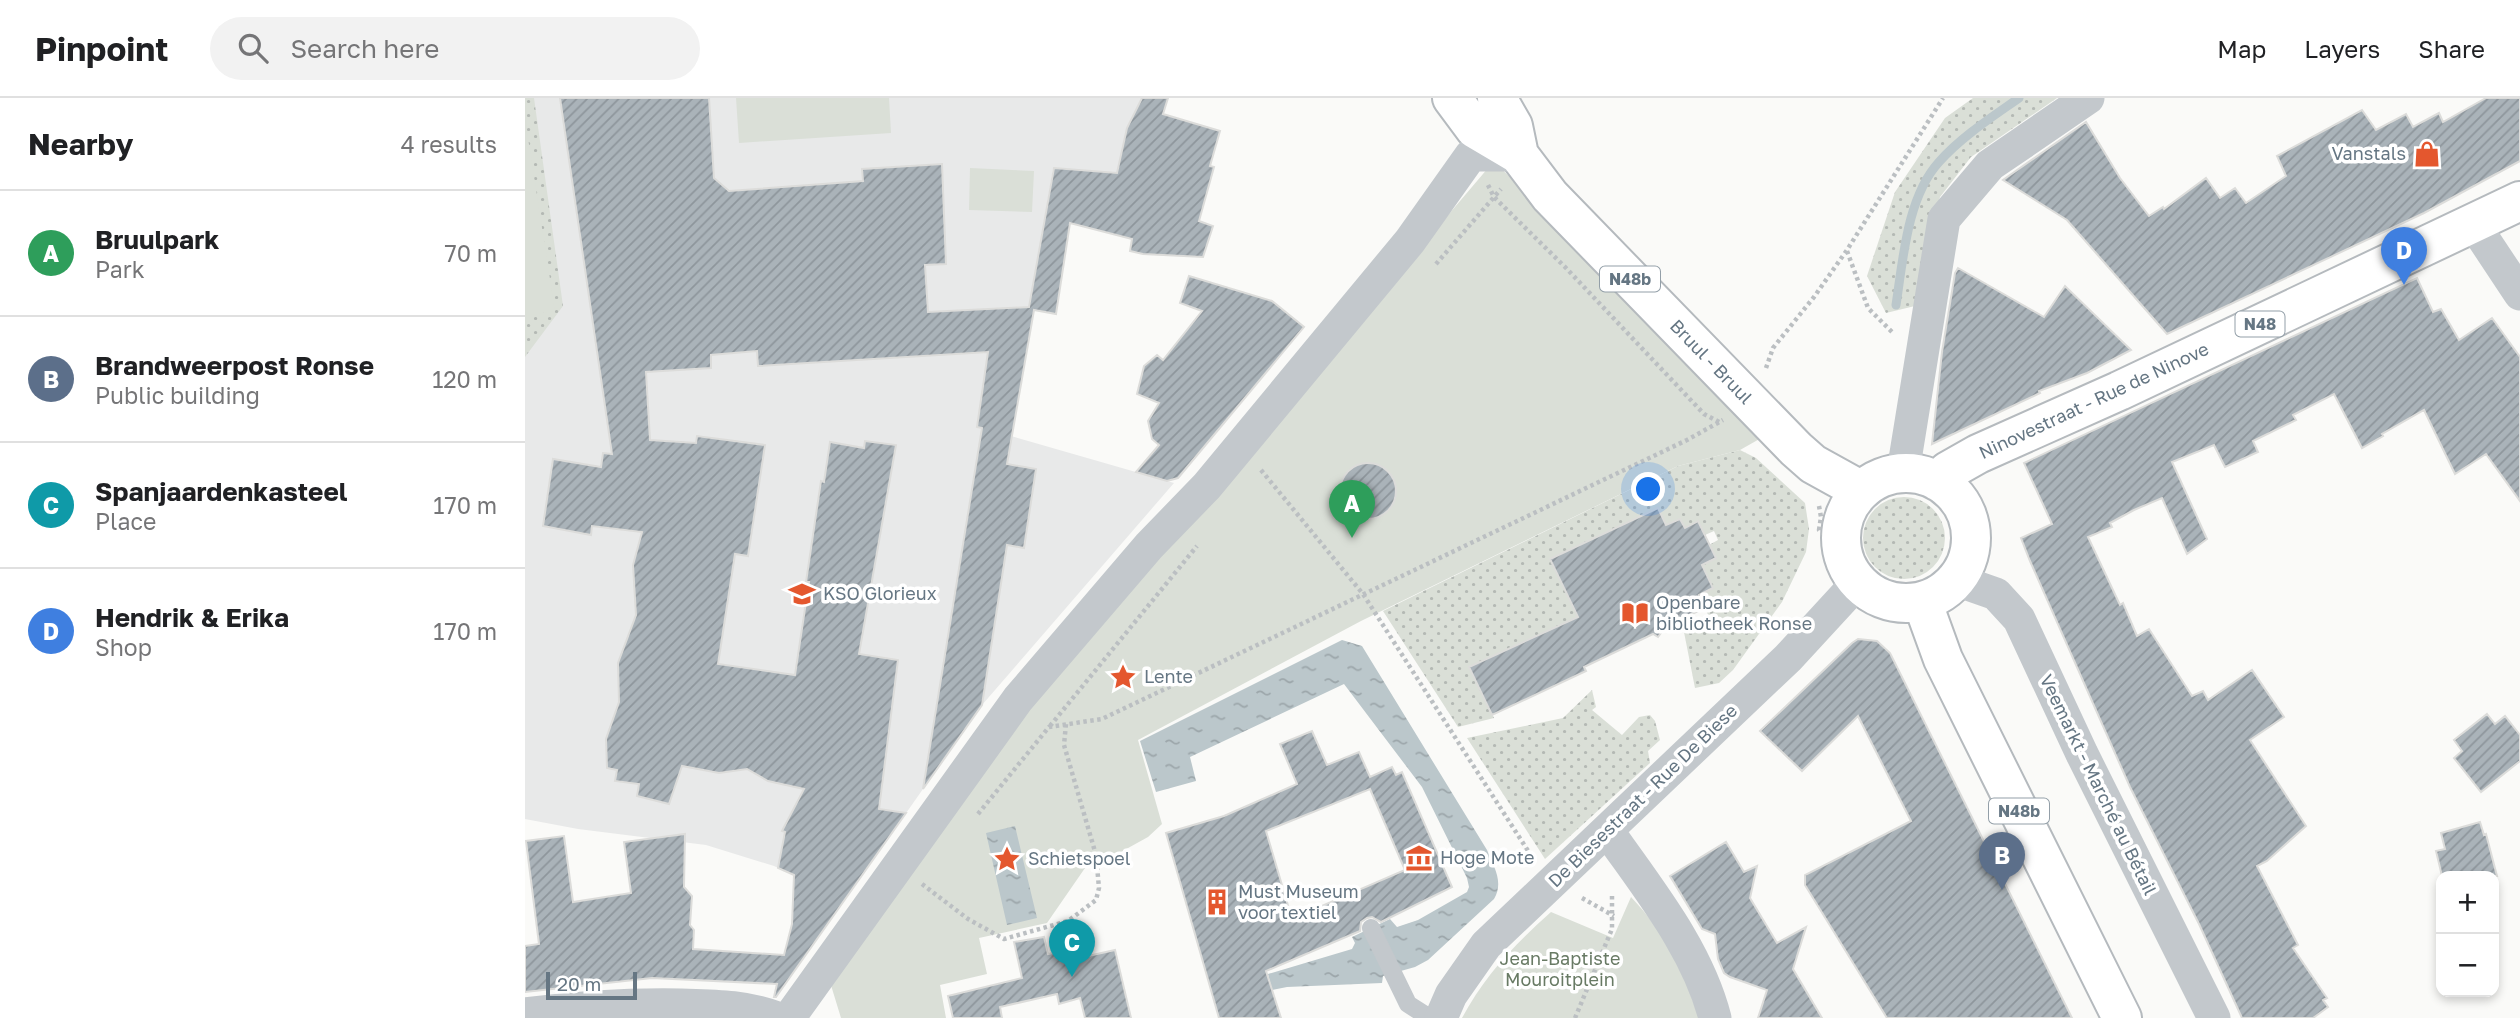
<!DOCTYPE html>
<meta charset="utf-8">
<style>
body{margin:0;font-family:"Golos Text",sans-serif;background:#f2f2f2;color:#202124}
.controls{position:absolute;right:21px;bottom:21px;display:grid;overflow:hidden;border-radius:14px;box-shadow:0 4px 10px #0003}
.controls button{width:63px;height:63px;display:grid;place-items:center;padding:0;border:0;border-bottom:2px solid #e0e0e0;background:#fff;color:#202124;font:35px sans-serif}
.scale{position:absolute;left:21px;bottom:18px;width:91px;box-sizing:border-box;padding-left:7px;border:4px solid #657683;border-top:0;font-size:19px;line-height:24px;white-space:nowrap;color:#657683;-webkit-text-stroke:5px #fff;paint-order:stroke}
.you{position:absolute;left:1124px;top:392px;width:24px;height:24px;margin:-18px;border:5px solid #fff;border-radius:50%;background:#1a73e8;box-shadow:0 0 0 10px #1a73e833}
.badge{display:grid;place-items:center;width:46px;height:46px;border-radius:50%;background:#e4572e;color:#fff;font-size:23px;font-weight:700}
.pin{position:absolute;translate:-50% -58px;filter:drop-shadow(0 2px 4px #0008)}
.pin::after{content:'';position:absolute;top:37px;width:24px;height:21px;background:inherit;clip-path:polygon(0 0,100% 0,50% 100%)}
.list{margin:0;padding:0;list-style:none}
h2{display:flex;justify-content:space-between;align-items:center;height:91px;margin:0;padding:0 28px;font-size:30px}
h2 small{font-size:23px;font-weight:400;color:#757577}
.list li{display:grid;grid-template-columns:46px 1fr auto;gap:21px;align-items:center;box-sizing:border-box;height:126px;padding:0 28px;border-top:2px solid #e0e0e0}
.list b{display:block;font-size:26px;white-space:nowrap}
.list p{margin:0;font-size:23px;white-space:nowrap;color:#757577}
.list em{font-size:23px;font-style:normal;color:#757577}
.icon{flex:none;width:38px;height:38px;fill:none;stroke:currentColor;stroke-width:2;stroke-linecap:round;stroke-linejoin:round}
.map{position:relative;flex:none;width:1995px;height:920px;overflow:hidden}
header{display:flex;align-items:center;gap:42px;box-sizing:border-box;height:98px;padding:0 35px;background:#fff;border-bottom:2px solid #e0e0e0}
header strong{font-size:33px}
nav{display:flex;gap:38px;margin-inline-start:auto;font-size:24px}
.search{width:490px;height:63px;background:#f2f2f2;display:flex;align-items:center;gap:18px;box-sizing:border-box;padding:0 24px;border-radius:38px;color:#757577;font-size:26px}
main{display:flex}
aside{flex:1;background:#fff}
.map>svg:first-child{display:block}
</style>
<header>
<strong>Pinpoint</strong>
<div class="search"><svg class="icon" aria-label="search" viewBox="0 0 24 24"><circle cx="10" cy="10" r="6"/><path d="M15 15l6 6"/></svg>Search here</div>
<nav><a>Map</a><a>Layers</a><a>Share</a></nav>
</header>
<main>
<aside>
<h2>Nearby<small>4 results</small></h2>
<ul class="list">
<li><span class="badge" style="background:#2e9e5b">A</span><div><b>Bruulpark</b><p>Park</p></div><em>70 m</em></li>
<li><span class="badge" style="background:#5c6f8a">B</span><div><b>Brandweerpost Ronse</b><p>Public building</p></div><em>120 m</em></li>
<li><span class="badge" style="background:#0f9aa8">C</span><div><b>Spanjaardenkasteel</b><p>Place</p></div><em>170 m</em></li>
<li><span class="badge" style="background:#3f7fe0">D</span><div><b>Hendrik &amp; Erika</b><p>Shop</p></div><em>170 m</em></li>
</ul>
</aside>
<div class="map">
<svg width="1995" height="920" viewBox="0 0 1995 920">
<defs>
<pattern id="grass-dots" width="8" height="8" patternUnits="userSpaceOnUse" patternTransform="scale(1.75)"><rect width="8" height="8" fill="#dadfd7"/><path d="M2 2h.1M6 6h.1" fill="none" stroke="#b4b9b4" stroke-width="1.8" stroke-linecap="round"/></pattern>
<pattern id="water-ripples" width="26" height="14" patternUnits="userSpaceOnUse" patternTransform="scale(1.75)"><rect width="26" height="14" fill="#bbc7cb"/><path d="M2 4q2-2 4 0t4 0M15 11q2-2 4 0t4 0" fill="none" stroke="#9ca6aa"/></pattern>
<pattern id="building-hatch" width="6" height="6" patternUnits="userSpaceOnUse" patternTransform="scale(1.75)"><rect width="6" height="6" fill="#aab3b9"/><path d="M-1 1l2-2M0 6l6-6M5 7l2-2" fill="none" stroke="#8e969c"/></pattern>
</defs>
<rect width="100%" height="100%" fill="#fafaf8"/>
<!-- built -->
<path fill="#e8e9e9" d="M0,0H617L602,33L592,75L528,71L504,209H509L486,338L649,385L457,607L320,802L249,768L181,747L53,731L0,721Z"/>
<!-- grass -->
<path fill="url(#grass-dots)" d="M0,0H9L38,208L0,259Z
M1448,0H1532L1446,59L1415,99L1390,208L1361,215L1342,178L1370,94L1420,20Z
M1215,352L1231,360L1280,405L1284,431L1281,454L1257,504L1208,572L1194,585L1170,590L1158,529L1184,519L1172,492L1188,490L1177,467L1191,460L1184,447L1193,442L1189,433L1180,437L1173,423L1160,430L1155,421L1141,427L1025,461L1053,519L944,569L969,620L933,629L858,513L1153,368Z
M1338 440a41 41 0 1 1 82 0a41 41 0 1 1-82 0Z
M1067,592L1071,609L1067,612L1097,637L1114,619L1125,617L1130,623L1135,642L1123,653L1125,665L1020,761L942,640L1038,620Z"/>
<!-- green -->
<path fill="#dadfd7" d="M211,0H364L366,35L214,45Z
M0,21L30,213L0,218Z
M969,63L1238,339L1215,352L1153,368L836,523L613,642L637,726L623,739L576,765L560,770L522,825L454,840L462,876L415,887L421,920H316L305,884L512,601Z
M445,70L509,73L507,114L444,112Z
M1106,799C1141,836 1158,872 1174,920H937C960,877 990,846 1026,814L1088,840Z"/>
<!-- water -->
<path fill="url(#water-ripples)" d="M817,542L837,548L962,752C969,769 979,784 969,801L903,862L890,869L858,878L857,885L762,889L747,892L743,876L827,851L830,845L827,839L865,821L872,829L893,822L942,794L944,789L942,780L897,689L819,586L665,659L671,683L631,694L615,643Z
M490,728L512,820L482,827L461,735Z"/>
<g fill="none" stroke-linecap="round" stroke-linejoin="round">
<!-- stream -->
<path stroke="#bbc7cb" stroke-width="9" d="M1371,207C1378,162 1382,99 1414,64C1436,39 1467,19 1494,0"/>
</g>
<!-- building -->
<path fill="url(#building-hatch)" stroke="#dcdcda" stroke-width="2" fill-rule="evenodd" d="M35,0H184L189,80L204,93L338,83L337,71L417,66L421,166L400,167L403,214L504,209L529,70L592,75L602,30L617,0H643L638,16L695,33L685,68L689,69L674,123L688,128L678,159L618,156L605,153L607,141L545,125L531,216L509,212L482,366L511,371L499,450L482,447L457,607L398,691L457,330L452,329L463,254L233,268L232,253L186,257V270L121,274L125,342L171,345L172,338L240,347L223,458L210,456L193,566L270,577L284,484H281L296,383L299,384L305,344L339,350L340,343L371,347L334,556L373,562L354,711L381,715L251,899H249L252,886L127,880L0,894V848L14,846L1,743L39,738L48,804L106,795L99,744L160,736L159,789L167,798L165,827L169,832L168,851L259,857L267,826L269,777L253,770L260,734L257,733L279,691L243,683L222,671L194,675L157,668L144,706L112,698L114,686L90,683L92,672L82,670L81,641L94,604L93,565L111,517L108,467L117,434L67,428L66,437L18,428L28,361L76,369L78,355L87,356Z
M1961,0H1995V63L1899,115L1642,236L1542,122L1478,82L1561,24L1595,80L1624,118L1638,109L1639,111L1681,80L1695,100L1710,90L1721,105L1761,78L1752,58L1837,12L1851,32L1881,16L1888,29L1914,15L1918,24Z
M1433,170L1519,219L1540,188L1606,252L1562,275L1514,293L1515,295L1407,346L1417,254L1430,175Z
M664,178L747,203L779,229L653,380L642,383L611,374L634,347L627,341L623,323L634,305L612,296L619,268L632,257L638,262L677,213L655,205Z
M1892,180L1908,214L1916,211L1934,242L1967,220L1995,259V403L1961,356L1930,376L1899,312L1857,336L1858,338L1837,350L1809,296L1768,317L1771,322L1728,343L1733,354L1700,369L1689,347L1647,364L1682,441L1662,456L1637,400L1609,412L1585,425L1587,429L1563,439L1595,507L1598,505L1612,538L1624,531L1667,598L1678,593L1683,602L1727,572L1759,619L1725,642L1781,728L1742,763L1732,768L1773,847L1768,850L1802,900L1798,902L1803,909L1788,920H1717L1674,826L1605,689L1505,463L1496,440L1527,426L1499,365Z
M815 393a28 28 0 1 1 56 0a28 28 0 1 1-56 0Z
M1133,410L1141,427L1155,421L1160,430L1173,423L1191,460L1177,467L1188,490L1174,497L1180,510L1141,528L1133,539L1128,536L1059,569L1061,573L967,617L944,569L1053,519L1025,461Z
M1333,541L1352,543L1365,555L1547,920H1362L1280,787V777L1386,723L1333,618L1277,673L1235,633L1327,545Z
M1962,616L1970,626L1980,618L1995,637V663L1956,694L1929,660L1937,653L1929,642Z
M787,633L802,667L834,654L845,679L867,669L871,677L877,674L927,789L856,824L847,819L842,820L836,824L835,833L741,873L756,920H694L641,735L699,718L772,686L755,646ZM845,691L880,772L767,821L741,733Z
M1955,724L1959,737L1961,736L1972,778H1917L1911,753L1920,751L1916,735Z
M1201,744L1219,774L1232,768L1225,800L1252,845L1281,829L1268,871L1297,920H1233L1242,892L1205,879L1199,875L1193,861L1190,836L1177,831L1145,778Z
M519,839L523,856L543,852L545,862L590,852L606,920H560L555,900L534,906L532,896L475,909L477,920H428L423,898L497,880L489,844Z"/>
<g fill="none" stroke-linecap="round" stroke-linejoin="round">
<!-- primary casing -->
<g stroke="#b5babe" stroke-width="42">
<path id="primary" d="M927,0L950,31L994,57L1025,98L1271,351L1288,366L1335,392
M972,0L988,28L994,57
M1316 440a65 65 0 1 1 130 0a65 65 0 1 1-130 0Z
M1412,383L1423,373L1453,356L1594,293L1995,103
M1397,503L1418,561L1597,920"/>
</g>
<!-- path -->
<path stroke="#bbbfc2" stroke-width="4.5" stroke-dasharray="3.5 3.5" stroke-linecap="butt" d="M963,87L969,99L1041,170L1179,316L1196,325
M1322,153L1343,210L1368,235
M911,166L976,91
M1241,270L1248,250L1289,199L1322,152L1418,0
M736,372L838,496L1007,759
M1294,408L1296,419L1294,432L1316,450
M525,628L672,448
M453,716L524,629L577,621L1162,342L1198,322
M397,786L443,821L479,841L543,823L571,802L574,790L571,757L539,647L541,626
M1057,800L1089,818
M1050,920L1087,831V795"/>
<!-- service -->
<path stroke="#c3c8cc" stroke-width="18" d="M846,830L883,906L905,920"/>
<!-- minor -->
<path stroke="#c3c8cc" stroke-width="33" d="M1948,125L1995,196
M1378,374L1419,121L1465,67L1563,0
M1431,482L1471,496L1494,521L1557,656L1689,920
M1082,732C1123,791 1172,850 1190,920
M0,916C54,909 102,906 156,907C190,908 221,908 252,920
M264,920L493,601L624,448L682,388L885,143L946,57H994
M916,920L926,897L961,847L1263,560L1333,484"/>
<!-- primary -->
<use href="#primary" stroke="#fff" stroke-width="38"/>
</g>
<!-- icons -->
<defs>
<g id="shop-bare" transform="scale(2.1)"><path d="M-5-2.5h2.3a2.7 3.5 0 0 1 5.4 0H5L5.5 6h-11ZM-1.5-2.5h3a1.5 2.3 0 0 0-3 0Z" fill="#e4572e" stroke="#fff" stroke-width="2.5" paint-order="stroke"/></g>
<g id="school-bare" transform="scale(2.1)"><path d="M0-5L7-2L0 1L-7-2ZM-4 1L0 2.5L4 1V4Q0 6-4 4Z" fill="#e4572e" stroke="#fff" stroke-width="2.5" paint-order="stroke"/></g>
<g id="library-bare" transform="scale(2.1)"><path d="M-6-4Q-3-5.5-.7-3.5V5Q-3 3-6 4ZM6-4Q3-5.5 .7-3.5V5Q3 3 6 4Z" fill="#e4572e" stroke="#fff" stroke-width="2.5" paint-order="stroke"/></g>
<g id="sight-bare" transform="scale(2.1)"><path d="M0-6L1.8-2.2L6-1.7L2.9 1.2L3.7 5.4L0 3.3L-3.7 5.4L-2.9 1.2L-6-1.7L-1.8-2.2Z" fill="#e4572e" stroke="#fff" stroke-width="2.5" paint-order="stroke"/></g>
<g id="museum-bare" transform="scale(2.1)"><path d="M0-6L6-3V-2H-6V-3ZM-5-1h2V3h-2ZM-1-1h2V3h-2ZM3-1h2V3H3ZM-6 4H6V6H-6Z" fill="#e4572e" stroke="#fff" stroke-width="2.5" paint-order="stroke"/></g>
<g id="building-bare" transform="scale(2.1)"><path d="M-4-6H4V6H1V3H-1V6H-4ZM-2.5-4.3h1.7v1.8h-1.7ZM.8-4.3h1.7v1.8H.8ZM-2.5-1h1.7V.8h-1.7ZM.8-1h1.7V.8H.8Z" fill="#e4572e" stroke="#fff" stroke-width="2.5" paint-order="stroke"/></g>
</defs>
<g fill-rule="evenodd">
<use href="#shop-bare" x="1902" y="56"/>
<use href="#school-bare" x="277" y="496"/>
<use href="#library-bare" x="1110" y="515"/>
<use href="#sight-bare" x="598" y="579"/>
<use href="#museum-bare" x="894" y="760"/>
<use href="#sight-bare" x="482" y="761"/>
<use href="#building-bare" x="692" y="804"/>
</g>
<g text-anchor="middle" stroke-width="7" stroke-linejoin="round" paint-order="stroke">
<!-- shield labels -->
<g fill="#fff" stroke="#939fa8" stroke-width="2">
<rect x="1075" y="168.5" width="60" height="25" rx="5"/>
<rect x="1710.5" y="213.5" width="49" height="25" rx="5"/>
<rect x="1464" y="700.5" width="60" height="25" rx="5"/>
</g>
<g font-size="16" font-weight="bold" fill="#657683">
<text x="1105" y="187">N48b</text>
<text x="1735" y="232">N48</text>
<text x="1494" y="719">N48b</text>
</g>
<!-- poi labels -->
<g font-size="18" fill="#657683" stroke="#fff" text-anchor="start">
<text x="1881" y="62" text-anchor="end">Vanstals</text>
<text x="298" y="502">KSO Glorieux</text>
<text x="1131" y="511">Openbare<tspan x="1131" dy="21">bibliotheek Ronse</tspan></text>
<text x="619" y="585">Lente</text>
<text x="915" y="766">Hoge Mote</text>
<text x="503" y="767">Schietspoel</text>
<text x="713" y="800">Must Museum<tspan x="713" dy="21">voor textiel</tspan></text>
</g>
<!-- street labels -->
<g font-size="18" fill="#657683" stroke="#fff">
<text transform="translate(1186 264) rotate(46)" y="6">Bruul - Bruul</text>
<text transform="translate(1569 303) rotate(-25)" y="6">Ninovestraat - Rue de Ninove</text>
<text transform="translate(1573 687) rotate(64)" y="6">Veemarkt - Marché au Bétail</text>
<text transform="translate(1118 698) rotate(-44)" y="6">De Biesestraat - Rue De Biese</text>
</g>
<!-- park labels -->
<g font-size="18" fill="#687a64" stroke="#fff">
<text x="1035" y="867">Jean-Baptiste<tspan x="1035" dy="21">Mouroitplein</tspan></text>
</g>
</g>
</svg>
<div class="controls">
<button>+</button>
<button>−</button>
</div>
<div class="scale">20 m</div>
<div class="you"></div>
<div class="pin badge" style="left:827px;top:440px;background:#2e9e5b">A</div>
<div class="pin badge" style="left:1477px;top:792px;background:#5c6f8a">B</div>
<div class="pin badge" style="left:547px;top:879px;background:#0f9aa8">C</div>
<div class="pin badge" style="left:1879px;top:187px;background:#3f7fe0">D</div>
</div>
</main>
